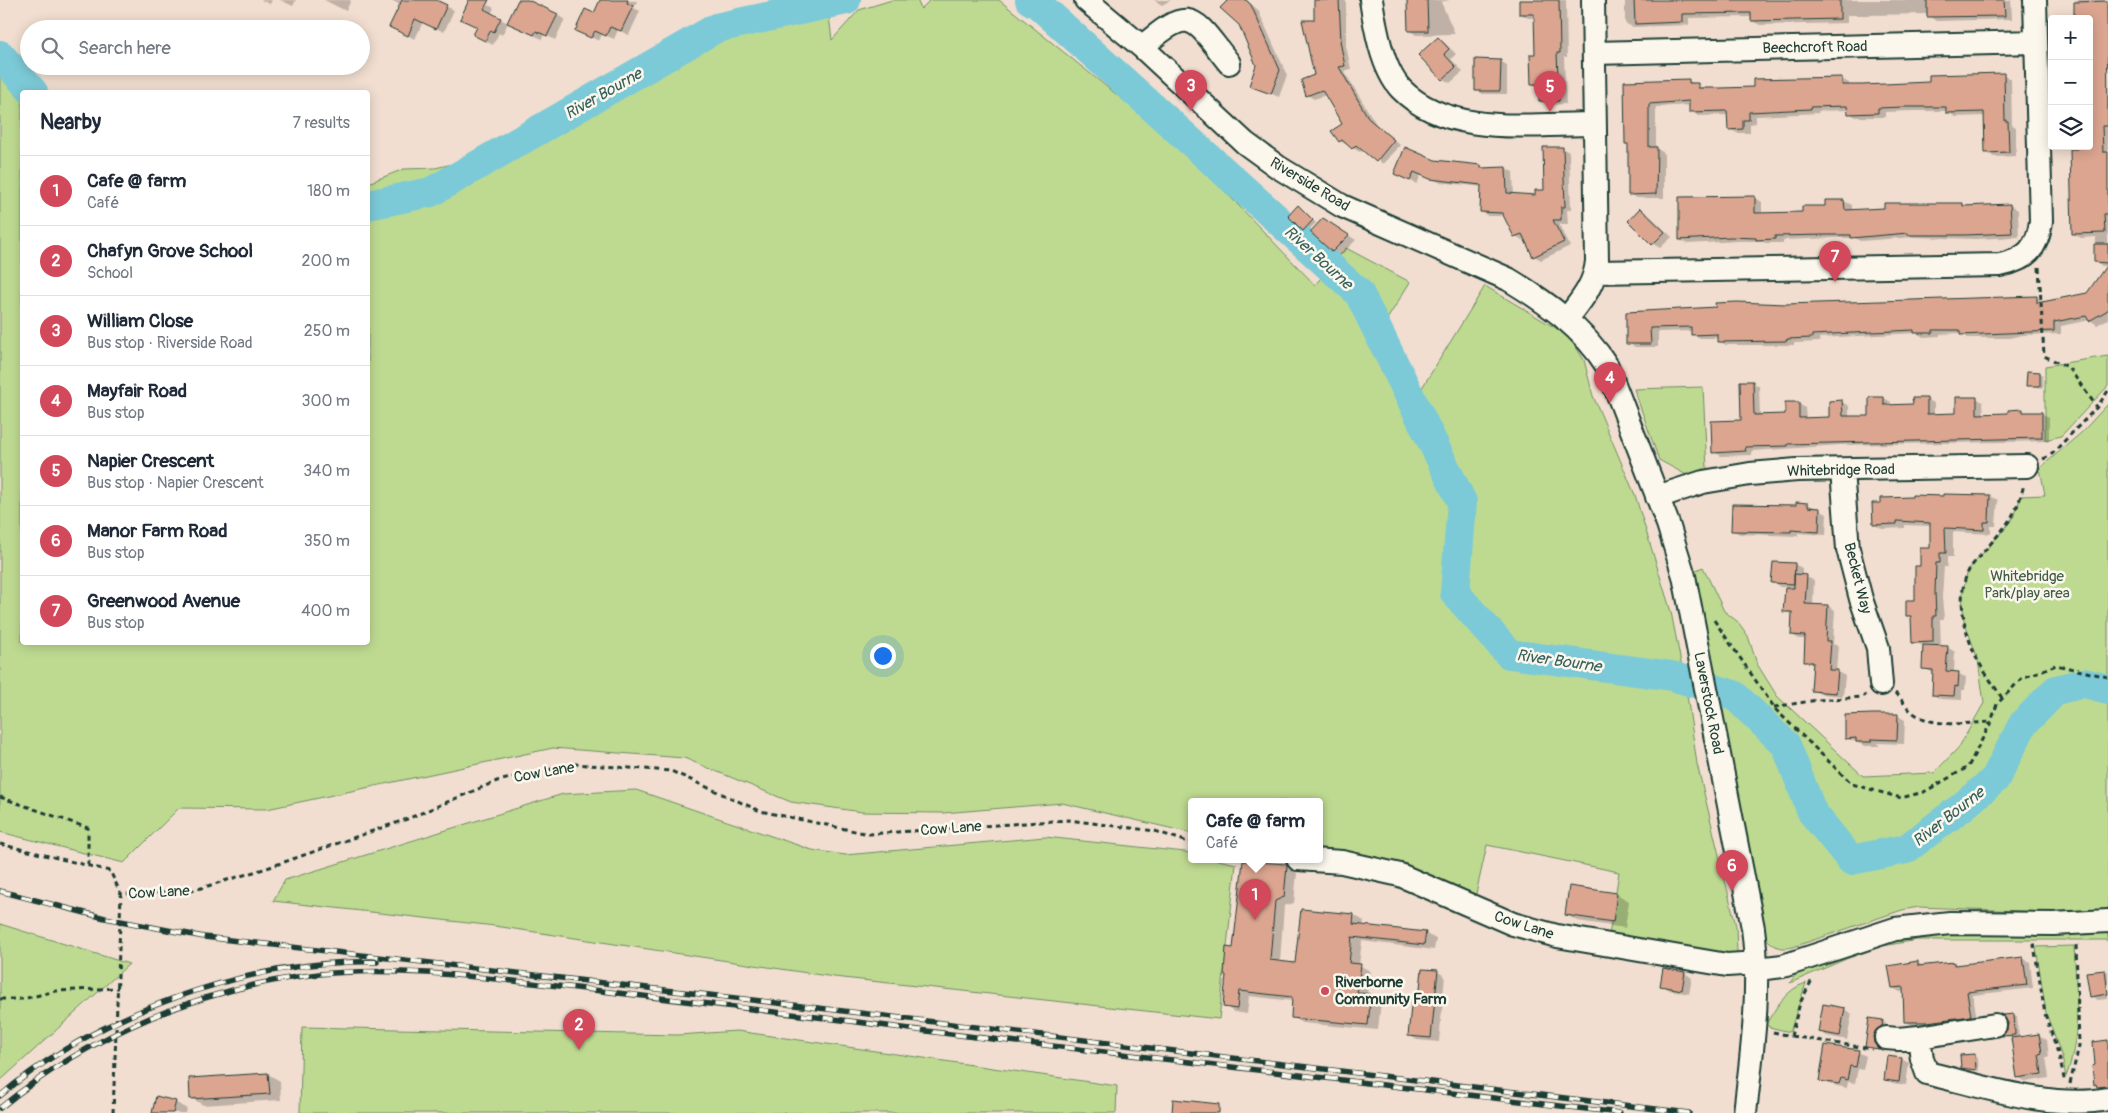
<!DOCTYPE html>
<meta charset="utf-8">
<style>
body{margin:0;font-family:Pangolin,sans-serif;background:#f6f6f7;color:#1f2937}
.controls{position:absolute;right:15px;top:15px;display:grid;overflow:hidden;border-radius:5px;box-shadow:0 2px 12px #0003}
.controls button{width:45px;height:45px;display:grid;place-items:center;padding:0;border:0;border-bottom:1px solid #e0e1e3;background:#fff;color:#1f2937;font:25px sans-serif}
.you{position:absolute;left:882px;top:655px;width:18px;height:18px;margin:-12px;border:4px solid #fff;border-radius:50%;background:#1a73e8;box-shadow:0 0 0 8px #1a73e833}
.badge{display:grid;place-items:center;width:32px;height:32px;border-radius:50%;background:#d1495b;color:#fff;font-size:16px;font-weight:700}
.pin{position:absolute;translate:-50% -41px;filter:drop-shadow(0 1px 2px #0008)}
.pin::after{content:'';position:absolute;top:26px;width:18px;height:15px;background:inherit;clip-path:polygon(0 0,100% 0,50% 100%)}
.popup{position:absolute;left:1188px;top:798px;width:135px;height:65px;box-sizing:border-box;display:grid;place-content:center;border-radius:5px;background:#fff;filter:drop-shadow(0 1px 4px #0005);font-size:16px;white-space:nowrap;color:#747a83}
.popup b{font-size:19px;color:#1f2937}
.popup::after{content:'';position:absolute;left:50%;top:100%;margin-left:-10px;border:10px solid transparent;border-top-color:#fff}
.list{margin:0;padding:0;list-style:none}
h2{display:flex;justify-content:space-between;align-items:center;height:65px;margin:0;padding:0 20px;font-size:21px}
h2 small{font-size:16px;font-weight:400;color:#747a83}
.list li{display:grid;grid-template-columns:32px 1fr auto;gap:15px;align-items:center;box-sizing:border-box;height:70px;padding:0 20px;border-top:1px solid #e0e1e3}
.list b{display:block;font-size:19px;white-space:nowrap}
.list p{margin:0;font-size:16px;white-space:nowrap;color:#747a83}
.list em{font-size:16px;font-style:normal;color:#747a83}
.icon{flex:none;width:28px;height:28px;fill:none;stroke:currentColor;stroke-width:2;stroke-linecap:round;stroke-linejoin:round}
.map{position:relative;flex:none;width:2108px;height:1113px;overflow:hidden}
.search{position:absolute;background:#fff;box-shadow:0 2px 12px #0003;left:20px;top:20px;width:350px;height:55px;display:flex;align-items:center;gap:12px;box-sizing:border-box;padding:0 18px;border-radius:28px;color:#747a83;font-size:19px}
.panel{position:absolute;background:#fff;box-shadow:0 2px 12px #0003;left:20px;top:90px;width:350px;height:555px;border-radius:5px}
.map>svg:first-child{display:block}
</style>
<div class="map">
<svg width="2108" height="1113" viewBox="0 0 2108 1113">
<rect width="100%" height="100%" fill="#f1ded0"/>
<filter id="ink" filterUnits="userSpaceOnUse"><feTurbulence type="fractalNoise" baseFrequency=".02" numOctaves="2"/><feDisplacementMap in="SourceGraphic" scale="10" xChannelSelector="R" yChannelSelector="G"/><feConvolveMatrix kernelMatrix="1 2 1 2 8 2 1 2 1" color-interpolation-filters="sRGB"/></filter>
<g filter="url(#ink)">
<!-- green -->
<path fill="#beda91" stroke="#6e8c62" d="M892,0H917L921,9L930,0H999L1185,150L1315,285L1346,248L1410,282L1386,321L1420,391L1485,286L1569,336L1584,360L1593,396L1635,495L1671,612L1686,688L1697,764L1736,926L1737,953L1728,956L1609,936L1619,872L1487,845L1475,898L1319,852V801H1191V833L1062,803L943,813L862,812L791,802L684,758L553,748L267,809L179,808L124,863L0,832V41L44,92H22V642H368V183L404,169L435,168L470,160L476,179L685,59L721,41L829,16L832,40L859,10Z
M2108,356V386L2061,436L2045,440V366Z
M1703,387L1707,470L1690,477L1659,460L1634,389Z
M2108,404V909L2044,912L1919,907L1902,910L1793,947C1780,950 1774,947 1765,937L1692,572L1703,567L1724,611L1738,622L1748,636L1757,664L1777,696L1863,776L1934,773L1959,747L1984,703L1978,660L1964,620L1962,595L1968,570L2006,527L2015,514L2021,496L2045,495L2040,468L2081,433Z
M636,790L812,850L845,855L1045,837L1185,852L1191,853V859H1214L1236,864L1219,1019L834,977L495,926L273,901L285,880L563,794Z
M0,924L129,964L0,1081Z
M2108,932V940H1917L1883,946L1846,959L1790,983L1797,972L1904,934Z
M2074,946C2076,990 2082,1034 2066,1077L2062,1057L2046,1013L2036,947Z
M1806,983L1790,1032L1769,1027L1766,1024C1776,1008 1786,989 1806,983Z
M302,1027L678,1035L737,1031L1117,1086L1116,1113H300Z"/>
<!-- shadow -->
<path fill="#0003" d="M261,0H272L270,4Z
M280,0H296L293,6Z
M324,0H351L346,11Z
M391,0H433L454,10L444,32L423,22L415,39L398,31L401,5Z
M471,0H479L494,8L491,14L508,23L502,35L499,33L493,45L482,39Z
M519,0H525L565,19L555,40L544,34L542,39L516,27Z
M601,0L637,1L634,8L640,11L629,35L618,30L614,39L602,34L599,41L584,34Z
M1154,0H1171L1162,5Z
M1230,0H1247L1258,10L1287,75L1279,97L1250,85L1257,65Z
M1315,0H1346V46L1351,69L1344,71L1376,124L1400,145L1383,164L1363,149L1360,152L1340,141L1333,132L1343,124L1326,95L1314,99L1307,95L1315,76Z
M1408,0H1450L1441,2L1455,34L1416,35L1409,30Z
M1521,0H1566L1567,57H1564L1566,104L1548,105L1540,101V88L1532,84L1536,55L1535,18H1528L1521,14Z
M1625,0H2011L2012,19L1936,21L1929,16L1928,14L1869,15H1847V23L1760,25L1752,21V17L1689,18V25L1632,27L1625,23Z
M2076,0H2108V319L2097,325L2090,320L2061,326V334L2023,335L2009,338H1968L1961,333L1940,334V336L1923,337L1917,333L1819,338L1820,342L1794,343V345H1726L1718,341V338H1700L1693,334V331L1658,332V347H1635L1628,343L1627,313L1786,306L2037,298L2045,302L2088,294L2108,266H2102L2095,261L2096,237L2081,238L2073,234L2071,146H2089V19H2076Z
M1438,38L1445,43L1456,54L1451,59L1463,72L1450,83L1443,79Z
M1500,61L1507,65V94H1483L1476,90Z
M2003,74L2011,79L2012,125L2016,127V156L1994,157L1986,152L1985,116L1955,117L1947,111H1913L1885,112V117H1856L1849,113V110L1818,111L1819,113L1756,116V123L1750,124V133H1737L1729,129V115L1698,116L1691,111V105L1656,107V148L1664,153V198H1637L1629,194L1630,145L1626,143L1625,82L1689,81L1705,89L1755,88L1842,79L1849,83V86L1931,84Z
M1562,148L1569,152L1571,210H1567L1568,224H1559L1570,246L1541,260L1534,256L1525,239L1522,240L1515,236L1505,216H1488L1481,212L1482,187L1439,182L1421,175L1417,184L1402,177L1435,161L1481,166L1485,169L1506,168L1513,172L1514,195L1537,196L1546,191Z
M1754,197L1762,202V214L1804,213L1826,207V201H1844L1852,205V211L1962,204L1968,207L2010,205L2018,210L2019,237L1975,239L1914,237L1860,241L1855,238H1834L1783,240V243H1765L1762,241H1738L1688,244L1680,240Z
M1299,207L1316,223L1307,231L1304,230Z
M1641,210L1648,214L1672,237L1660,248L1653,244L1629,221Z
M1331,224L1356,240L1340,256L1332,251Z
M2040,373L2043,375V388L2027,385Z
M1752,382L1759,386L1760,416L1787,415L1798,403L1805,408L1806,419H1831L1842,402L1849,406V417H1871L1884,398L1891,402V406L1914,405L1926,399L1934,403V415H1957L1976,398L1983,402L1984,415L2009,414L2022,410L2028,414L2042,413L2049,418V441L1840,445L1752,451V455L1721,456L1714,452L1742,421Z
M1944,496H1990L1998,500L1996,526H1991V534L1953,532V557H1947V567H1944L1942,597L1944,619H1940L1941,647H1947L1955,652L1954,673L1966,677L1965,690H1962V700L1941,699L1933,695L1934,673L1923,668L1924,646L1913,642L1912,618L1907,615L1916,601L1921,568L1931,549V526L1905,525V528L1882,529L1874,524L1944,497Z
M1808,504L1827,514L1826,535L1798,533V536L1740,534L1732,530L1797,506Z
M1794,564L1802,568V576L1814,580L1813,605L1828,606L1835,610L1833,644L1838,646L1836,671L1845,676L1843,696L1820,694L1812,690L1814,665L1805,661L1806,639H1799L1792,635V615L1785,611L1786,587H1780L1773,582Z
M1898,716L1905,720L1904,744L1878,743L1879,746H1865L1846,738Z
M1286,866L1297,873L1294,903L1284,906L1280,962L1297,964L1354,915L1364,921L1363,926L1426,934L1436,939L1434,950L1362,941L1359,965L1370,971L1367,995L1381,1001L1378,1030L1302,1023L1292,1017L1293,1001L1249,996L1247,1014L1234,1012L1224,1006L1234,949Z
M1570,888L1617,894L1629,901L1625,928L1578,921L1566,915Z
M2023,958L2030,962L2033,988L1973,995L1977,1019L1935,1026L1912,1025L1905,1021L1904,991L1900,992L1893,988L1917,963L1924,966L1954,963L1958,966Z
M2108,971V999L2098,1000L2091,996L2088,973Z
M1438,972L1445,976L1439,1042L1417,1040L1409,1035L1420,999Z
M1685,973L1692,978L1689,994L1669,990L1661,985Z
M1844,1009L1852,1014L1847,1040L1827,1036L1819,1031Z
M2013,1016L2017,1017L2019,1038L2039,1035L2047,1040L2049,1057H2046L2049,1078L2026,1082L2018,1077L2012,1037L2004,1036L2008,1031Z
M1870,1019L1886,1023L1885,1027L1876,1039L1877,1046L1880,1050L1866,1046Z
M1858,1052L1866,1056L1863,1070L1858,1069L1855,1083L1848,1082L1847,1088L1828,1084L1820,1080Z
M1975,1056L1978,1058L1979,1071L1962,1067Z
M1901,1059L1909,1063L1906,1085L1893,1083L1885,1079Z
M268,1074L280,1081L281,1100L203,1105L191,1098Z
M175,1102L187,1109L186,1113H153Z"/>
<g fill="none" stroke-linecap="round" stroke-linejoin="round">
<!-- river -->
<path stroke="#7bcad7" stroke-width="30" d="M1030,0L1039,5L1359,293L1462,502L1455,593L1509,654L1672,676L1734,695L1786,745L1812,812L1851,860L1906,849L1962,807L1995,779L2023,724L2056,690L2084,683L2108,689
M0,55L33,92
M368,205L431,192L716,28L846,0"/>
</g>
<!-- building -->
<path fill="#dba590" stroke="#1f3d34" d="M402,0H436L447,5L436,29L415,19L408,36L389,27Z
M469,0H489L484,9L501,18L494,32L491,30L485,41L473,35L477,27L460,19Z
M518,0H528L558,14L547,36L536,31L534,35L507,23Z
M600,0H628L627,3L633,6L621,31L610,27L606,36L595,31L591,38L575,31L585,9L594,13Z
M1228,0H1246L1251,5L1280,70L1271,94L1249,86L1256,65L1239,25L1220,8Z
M1314,0H1339L1341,41H1340L1345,66L1339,67L1369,119L1394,140L1376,162L1356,145L1352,149L1342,140L1339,142L1331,131L1342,124L1322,90L1306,96L1301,80L1314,75L1302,20H1314Z
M1407,0H1427L1428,31H1408Z
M1519,0H1559L1560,53H1557L1559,101H1539V84H1531L1530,54H1535L1534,14H1519Z
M1634,0H1840V19L1751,21V13L1682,14V22L1635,24Z
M1927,0H2004L2005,16L1927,17Z
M2107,1L2108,126H2102L2103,152H2108V214H2104L2105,233L2072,234L2070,149H2077V146H2089V19H2074V2Z
M1438,37L1449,49L1444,54L1456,67L1442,80L1418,55Z
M1475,59L1501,60L1500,91H1475Z
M2004,73L2005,121H2008L2009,152L1985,153L1984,112L1946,113V107H1905L1878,108V113L1848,114L1847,106L1811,107V109L1749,112V120H1743V129L1728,130L1727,111L1689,112V101L1649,104V147H1657L1656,194L1628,195V144H1625L1624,81L1689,79V83H1698V88H1721L1753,87V79L1842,77V85H1862L1929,82V75Z
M1405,147L1435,160L1481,165V168L1506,167L1507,193L1535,195V190H1544L1543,147H1563L1565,207H1561V220H1553L1564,242L1533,257L1522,234L1514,237L1502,213L1480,212L1481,185L1430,179L1414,172L1410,181L1394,174Z
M1755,196V213L1802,212V206H1825V200H1844L1845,210L1884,208V203H1963V206L2010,204L2012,233L1966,235H1908V233L1851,238V235H1826L1775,236V239L1756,240V238L1730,237L1679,240V197Z
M1298,205L1313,220L1303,231L1288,216Z
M1640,208L1665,232L1652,245L1628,221Z
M1323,218L1349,235L1332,252L1310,232Z
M2094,244H2108V263L2094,262Z
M2108,263V310L2089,321L2086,316L2054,322V331L1960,335V330H1933V333H1914V330L1812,335V338L1787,339V341L1717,342V334L1691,335V327L1650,328L1651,344H1626V312L1716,307L1715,303L1737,302L1786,304L2037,296V303L2087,293Z
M2027,371L2040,372V386H2026Z
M1740,381H1753L1754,415L1785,414V402H1799V418L1829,417V401L1842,400L1843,416H1869V397H1884V405L1913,404L1912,398H1927V414L1956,413V397H1977V414L2008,413V410L2023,409V412H2042V438L1788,444V446L1745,447L1746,451L1712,453L1711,421L1741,420Z
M1943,494L1990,495L1989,522H1984V530L1945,528L1946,553H1940V563H1936L1935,592L1936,616H1933V642L1912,643L1911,616H1906V600H1915V566H1920V548H1930V523L1897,521V524L1873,525L1872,503H1881V498L1912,497V495L1943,496Z
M1796,502L1808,503V507L1820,508L1819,532L1791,530V532L1731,531L1732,504L1796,505Z
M1773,562L1795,563L1794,584L1771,583Z
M1794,574L1807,575L1805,604L1828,605L1826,641H1831L1829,670H1838L1836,693L1811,691L1813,662H1804L1805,636L1791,635L1792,612H1783L1785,588H1794Z
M1923,645L1948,646L1946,671L1959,672L1958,687L1955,686L1954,696L1932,695L1933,670L1922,669Z
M1873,714H1898L1897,740L1871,739V742H1856V738L1845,739V715Z
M1243,861L1286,864L1287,866L1284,897L1275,901L1270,960L1295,963L1301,909L1354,914L1353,924L1426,932L1424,945L1352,937L1349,963L1361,964L1357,993L1371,994L1368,1025L1291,1018L1292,997L1239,991L1237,1009L1223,1007L1226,975L1224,974L1226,947L1233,948Z
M1569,886L1617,893L1613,922L1565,915Z
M2023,957L2027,985L1967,992L1971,1016L1927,1022H1904L1903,987L1892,988L1888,966L1918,961V966L1954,962V965Z
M1663,968L1685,972L1682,990L1660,986Z
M1422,969L1438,970L1431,1038L1408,1036L1412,997L1419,998Z
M2105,970L2108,994L2090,997L2086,972Z
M1823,1004L1845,1008L1840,1036L1818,1032Z
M2014,1014L2015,1035L2002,1036L2007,1030L2008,1023L2003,1015Z
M1869,1018L1883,1020L1882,1026L1876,1030L1873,1036L1874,1043L1879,1049L1865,1047Z
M2039,1034L2042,1053L2039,1054L2042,1074L2017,1078L2011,1038Z
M2108,1040V1086L2097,1087L2096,1084L2094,1085L2092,1066L2095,1065L2093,1042Z
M1825,1045L1859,1050L1856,1067L1850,1066L1847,1080L1841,1078L1839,1084L1819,1081Z
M1975,1054L1976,1070L1961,1068L1960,1055Z
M1887,1056L1902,1058L1899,1082L1884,1080Z
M268,1073L270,1094L190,1099L189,1078Z
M156,1096L176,1101L173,1113H152Z
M1173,1099L1219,1104V1113H1172Z"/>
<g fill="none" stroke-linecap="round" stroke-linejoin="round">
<!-- minor casing -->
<g stroke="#1f3d34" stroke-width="26">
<path id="minor" d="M1086,0L1142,47L1245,143L1278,167L1342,206L1508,279C1546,302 1583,328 1607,366L1668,524L1684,576L1753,928C1761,990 1752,1051 1745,1113
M1371,0C1375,26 1382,69 1401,89C1448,137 1532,124 1594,124
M1142,47C1192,3 1193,18 1229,63
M1594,53L2035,42
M1597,272L2000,265C2026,260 2038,248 2041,221L2035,0
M1566,320C1580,302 1595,285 1597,261L1593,0
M1842,470L1848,549L1861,599L1878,648L1881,684
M1657,497L1703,482L1750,474L1797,470L2027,466
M1298,859L1342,862L1400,875L1513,924L1557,936L1727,965L1757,963
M1757,969L1783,966L1895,929L1950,923L2054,924L2108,921
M1919,1037L1995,1025
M1886,1038L1898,1039L1919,1037L1922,1059L1927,1073C1982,1086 2052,1110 2108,1099"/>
</g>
<!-- path -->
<path stroke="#1f3d34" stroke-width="3" stroke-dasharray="5 4" stroke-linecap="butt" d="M2039,267L2044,356L2068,367L2097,407
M2043,459L2050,456L2097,407L2108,391
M1714,620L1776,710L1852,784L1901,798L1924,792L1968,767L1991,722L1997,704L2022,678L2056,665L2108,677
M1895,693C1901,698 1905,706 1911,711C1932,729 1966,723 1991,722
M2002,698C1994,685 1984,672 1977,659C1965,634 1955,596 1969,570C1972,565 1977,559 1981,555C2003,528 2016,520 2024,484
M1774,707L1817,700L1862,697L1866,695
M0,797L88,828V865
M0,844L110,871L121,894
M2036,945H2034L2045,1014L2059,1056L2065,1083
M0,999H23L56,991L118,988
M1773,1032L1791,1036L1800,1003L1813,978
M1791,1036L1872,1049
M2070,1084L2079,1046L2076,944H2079
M113,1113L121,894L188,892L267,868L407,819L497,781L575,764L671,771L760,811L869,834L1068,820L1155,831L1191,843"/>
<!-- minor -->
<use href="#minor" stroke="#fbf7ec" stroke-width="22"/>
<!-- rail casing -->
<g stroke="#1f3d34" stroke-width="5.5">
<path id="rail" d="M0,891L105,918L204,937L744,999L1689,1113
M0,1096C96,1014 250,959 377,962
M0,1108C91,1034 202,987 319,974C402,966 485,978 568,987C662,998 756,1009 850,1021C957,1036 1065,1047 1173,1060C1322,1077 1471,1096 1620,1113"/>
</g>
<!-- rail -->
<use href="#rail" stroke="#fbf7ec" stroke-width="4" stroke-dasharray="11" stroke-linecap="butt"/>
</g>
</g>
<!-- markers -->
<circle fill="#d1495b" stroke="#fbf7ec" stroke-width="2" cx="1325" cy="991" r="5"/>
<g text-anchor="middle" stroke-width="5" stroke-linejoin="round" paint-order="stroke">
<!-- street labels -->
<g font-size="15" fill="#1f3d34" stroke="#fbf7ec">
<text transform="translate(1815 47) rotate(-1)" y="5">Beechcroft Road</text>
<text transform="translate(1310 184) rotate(31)" y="5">Riverside Road</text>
<text transform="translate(1841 470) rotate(-1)" y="5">Whitebridge Road</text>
<text transform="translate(1858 578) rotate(76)" y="5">Becket Way</text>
<text transform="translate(1709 703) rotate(79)" y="5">Laverstock Road</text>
<text transform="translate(544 772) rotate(-10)" y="5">Cow Lane</text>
<text transform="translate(951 828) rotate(-4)" y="5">Cow Lane</text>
<text transform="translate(159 892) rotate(-3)" y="5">Cow Lane</text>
<text transform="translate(1524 925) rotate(18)" y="5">Cow Lane</text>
</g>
<!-- park labels -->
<g font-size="15" fill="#3f5c47" stroke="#fbf7ec">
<text x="2027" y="581">Whitebridge<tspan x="2027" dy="17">Park/play area</tspan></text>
</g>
<!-- poi labels -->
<g font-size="15" font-weight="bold" fill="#1f3d34" stroke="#fbf7ec" text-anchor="start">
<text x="1335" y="987">Riverborne<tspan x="1335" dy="17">Community Farm</tspan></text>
</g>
<!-- water labels -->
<g font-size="16" font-style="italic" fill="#36605d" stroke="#fbf7ec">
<text transform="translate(603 93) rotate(-30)" y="6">River Bourne</text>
<text transform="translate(1319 257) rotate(42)" y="6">River Bourne</text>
<text transform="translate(1559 660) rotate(8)" y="6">River Bourne</text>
<text transform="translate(1948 816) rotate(-38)" y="6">River Bourne</text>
</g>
</g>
</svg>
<div class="controls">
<button>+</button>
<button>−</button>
<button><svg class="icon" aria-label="layers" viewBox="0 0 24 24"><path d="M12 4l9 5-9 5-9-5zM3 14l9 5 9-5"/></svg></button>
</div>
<div class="you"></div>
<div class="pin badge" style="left:1255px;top:920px">1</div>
<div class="popup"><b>Cafe @ farm</b>Café</div>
<div class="pin badge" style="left:579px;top:1050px">2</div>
<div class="pin badge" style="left:1191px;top:111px">3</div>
<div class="pin badge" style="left:1610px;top:403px">4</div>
<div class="pin badge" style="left:1550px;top:112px">5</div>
<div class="pin badge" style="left:1732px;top:891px">6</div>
<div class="pin badge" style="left:1835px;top:282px">7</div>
<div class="search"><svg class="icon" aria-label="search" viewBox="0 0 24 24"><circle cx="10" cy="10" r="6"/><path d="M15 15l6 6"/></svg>Search here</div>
<section class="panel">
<h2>Nearby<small>7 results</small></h2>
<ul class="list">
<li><span class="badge">1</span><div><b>Cafe @ farm</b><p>Café</p></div><em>180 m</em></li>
<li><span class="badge">2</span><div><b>Chafyn Grove School</b><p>School</p></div><em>200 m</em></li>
<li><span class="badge">3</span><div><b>William Close</b><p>Bus stop · Riverside Road</p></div><em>250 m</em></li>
<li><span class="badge">4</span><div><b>Mayfair Road</b><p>Bus stop</p></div><em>300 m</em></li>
<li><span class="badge">5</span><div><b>Napier Crescent</b><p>Bus stop · Napier Crescent</p></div><em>340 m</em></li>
<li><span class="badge">6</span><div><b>Manor Farm Road</b><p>Bus stop</p></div><em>350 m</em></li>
<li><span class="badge">7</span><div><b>Greenwood Avenue</b><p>Bus stop</p></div><em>400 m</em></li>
</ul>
</section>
</div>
